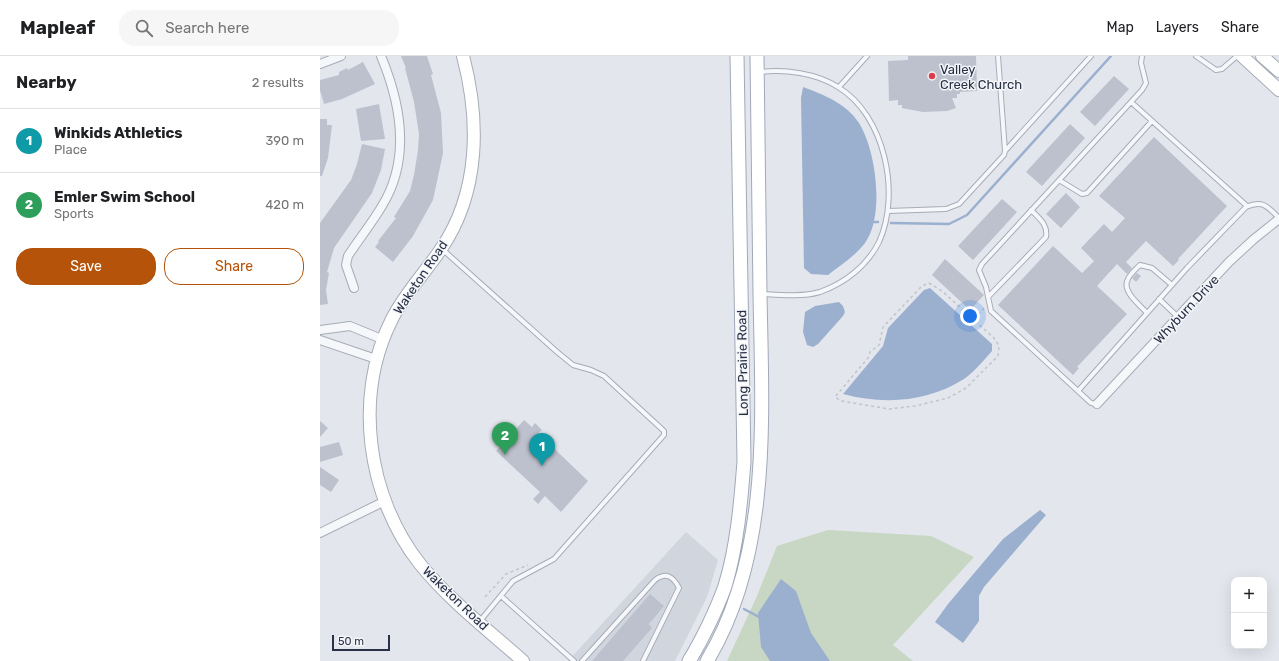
<!DOCTYPE html>
<meta charset="utf-8">
<style>
body{margin:0;font-family:Rubik,sans-serif;background:#f6f6f6;color:#202124}
.controls{position:absolute;right:12px;bottom:12px;display:grid;overflow:hidden;border-radius:8px;box-shadow:0 4px 16px #0002}
.controls button{width:36px;height:36px;display:grid;place-items:center;padding:0;border:0;border-bottom:1px solid #e0e0e0;background:#fff;color:#202124;font:20px sans-serif}
.scale{position:absolute;left:12px;bottom:10px;width:58px;box-sizing:border-box;padding-left:4px;border:2px solid #293146;border-top:0;font-size:11px;line-height:14px;white-space:nowrap;color:#293146;-webkit-text-stroke:3px #f3f5f9;paint-order:stroke}
.you{position:absolute;left:650px;top:260px;width:14px;height:14px;margin:-10px;border:3px solid #fff;border-radius:50%;background:#1a73e8;box-shadow:0 0 0 6px #1a73e833}
.badge{display:grid;place-items:center;width:26px;height:26px;border-radius:50%;background:#b45309;color:#fff;font-size:13px;font-weight:700}
.pin{position:absolute;translate:-50% -33px;filter:drop-shadow(0 1px 2px #0008)}
.pin::after{content:'';position:absolute;top:21px;width:14px;height:12px;background:inherit;clip-path:polygon(0 0,100% 0,50% 100%)}
.list{margin:0;padding:0;list-style:none}
h2{display:flex;justify-content:space-between;align-items:center;height:52px;margin:0;padding:0 16px;font-size:17px}
h2 small{font-size:13px;font-weight:400;color:#757577}
.list li{display:grid;grid-template-columns:26px 1fr auto;gap:12px;align-items:center;box-sizing:border-box;height:64px;padding:0 16px;border-top:1px solid #e0e0e0}
.list b{display:block;font-size:15px;white-space:nowrap}
.list p{margin:0;font-size:13px;white-space:nowrap;color:#757577}
.list em{font-size:13px;font-style:normal;color:#757577}
.actions{display:flex;gap:8px;padding:12px 16px}
.actions a{flex:1;padding:9px 0;border:1px solid #b45309;border-radius:16px;text-align:center;font-size:14px;color:#b45309}
.actions .main{background:#b45309;color:#fff}
.icon{flex:none;width:22px;height:22px;fill:none;stroke:currentColor;stroke-width:2;stroke-linecap:round;stroke-linejoin:round}
.map{position:relative;flex:none;width:959px;height:605px;overflow:hidden}
header{display:flex;align-items:center;gap:24px;box-sizing:border-box;height:56px;padding:0 20px;background:#fff;border-bottom:1px solid #e0e0e0}
header strong{font-size:19px}
nav{display:flex;gap:22px;margin-inline-start:auto;font-size:14px}
.search{width:280px;height:36px;background:#f6f6f6;display:flex;align-items:center;gap:10px;box-sizing:border-box;padding:0 14px;border-radius:16px;color:#757577;font-size:15px}
main{display:flex}
aside{flex:1;background:#fff}
.map>svg:first-child{display:block}
</style>
<header>
<strong>Mapleaf</strong>
<div class="search"><svg class="icon" aria-label="search" viewBox="0 0 24 24"><circle cx="10" cy="10" r="6"/><path d="M15 15l6 6"/></svg>Search here</div>
<nav><a>Map</a><a>Layers</a><a>Share</a></nav>
</header>
<main>
<aside>
<h2>Nearby<small>2 results</small></h2>
<ul class="list">
<li><span class="badge" style="background:#0f9aa8">1</span><div><b>Winkids Athletics</b><p>Place</p></div><em>390 m</em></li>
<li><span class="badge" style="background:#2e9e5b">2</span><div><b>Emler Swim School</b><p>Sports</p></div><em>420 m</em></li>
</ul>
<div class="actions"><a class="main">Save</a><a>Share</a></div>
</aside>
<div class="map">
<svg width="959" height="605" viewBox="0 0 959 605">
<rect width="100%" height="100%" fill="#e3e6ec"/>
<!-- built -->
<path fill="#d1d5de" d="M366,476L398,504L387,541L355,605H248Z"/>
<!-- green -->
<path fill="#c7d7c3" d="M508,474L611,480L654,501L573,589L593,605H407L437,540L457,490Z"/>
<!-- water -->
<path fill="#9bb0cf" d="M483,31C504,39 526,47 539,67C556,94 565,160 545,187C535,200 521,209 508,219L491,218L484,212L481,42Z
M610,232L672,288V295C664,304 654,316 644,323C608,346 564,349 523,338L563,290L568,272L604,234Z
M519,246L523,250L525,256L523,260L498,288L493,291L487,289L483,276L485,256L495,250Z
M720,454L726,459L664,531L659,540V565L643,587L615,566L628,548L683,483Z
M461,523L476,535L491,577L510,605H450L441,591L438,557Z"/>
<g fill="none" stroke-linecap="round" stroke-linejoin="round">
<!-- stream -->
<path stroke="#9bb0cf" stroke-width="2.5" d="M553,166H558
M571,167L629,168L647,159L791,0
M424,553L441,562"/>
</g>
<!-- building -->
<path fill="#bdc1cd" d="M81,0H107L113,18L111,19L121,57L123,97L113,144L93,180L73,206L55,191L59,186L58,185L76,162L74,161L90,135L94,119L98,94L99,78L94,46L85,12H86Z
M588,0H656L657,35L640,36V38H637V42H632L636,52L627,55L603,56L582,52V49H578V44L569,45L568,5L588,4Z
M43,6L55,28L22,43L4,48L0,34V24L19,19V16L27,12L28,14Z
M794,20L809,33L775,70L760,56Z
M59,48L65,83L41,85L36,53Z
M0,63H7V69H12L8,102L2,120H0Z
M750,68L765,82L722,130L706,116Z
M834,81L907,150L858,203L859,204L853,210L826,185L806,206L812,212L807,218L797,208L777,230L807,258L757,311L759,312L753,319L678,249L733,190L762,217L774,205L761,192L784,168L792,176L805,162L779,140Z
M42,88L65,93L61,114L52,137L14,192L7,216L9,217L6,234L8,248L0,249V167L31,124L37,108Z
M746,137L760,151L741,172L726,158Z
M682,143L697,156L653,204L638,190Z
M625,203L664,239L650,254L612,219Z
M817,217L821,220L816,226L812,222Z
M204,364L212,371L215,367L222,374L218,377L268,425L241,456L225,440L218,448L213,443L220,436L176,395Z
M0,365L8,372L0,381Z
M19,386L23,399L0,406V391Z
M0,411L19,424L11,436L0,429Z
M330,538L344,550L329,568L332,572L303,605H272Z"/>
<g fill="none" stroke-linecap="round" stroke-linejoin="round">
<!-- lane casing -->
<g stroke="#a7acb7" stroke-width="6">
<path id="lane" d="M876,0L896,14L902,13L917,0
M440,16C465,13 496,17 518,31C565,59 581,138 559,186C547,210 525,227 500,236C483,241 460,239 443,238
M519,31L547,0
M811,46L927,150
M685,95L771,0
M739,124L762,138L767,137L832,65
M568,155L626,153L639,148L684,99L685,95L678,0
M122,193L236,295L253,309L271,314L284,320L344,375V379L234,503L193,525L160,565
M668,241L726,181C728,169 720,163 711,154
M839,243L858,261
M827,257C820,249 801,235 808,223C810,218 816,213 820,209L832,212L852,229
M758,335L867,212L926,151C943,144 947,150 959,162
M777,348L771,347L671,255L666,231L659,214L662,208L822,34L826,27L821,7L822,0
M181,540L254,605
M262,605L335,524C346,516 353,520 359,532L323,605"/>
</g>
<!-- street casing -->
<g stroke="#a7acb7" stroke-width="10">
<path id="street" d="M0,8L21,0
M34,232L26,209L28,200C39,183 52,167 62,150C91,103 81,48 61,0
M0,274L30,270L64,284
M0,284L56,303
M777,348L909,206L934,183L959,163
M0,477L65,445"/>
</g>
<!-- secondary casing -->
<g stroke="#a7acb7" stroke-width="14">
<path id="secondary" d="M143,0C160,64 160,136 121,193C105,217 85,237 72,263C33,340 47,441 100,508C129,544 168,574 203,605
M922,0L959,34
M942,0L959,15"/>
</g>
<!-- primary casing -->
<g stroke="#a1a9b9" stroke-width="15">
<path id="primary" d="M369,605C382,584 397,553 405,530C417,491 421,446 424,405L417,0
M387,605C452,498 442,358 440,238C439,158 438,79 437,0"/>
</g>
<!-- path -->
<path stroke="#c1c4cb" stroke-width="1.5" stroke-dasharray="3 3" stroke-linecap="butt" d="M609,227L622,235L674,282L679,290L678,300L646,332L628,342L595,350L569,353L521,345L515,341L548,302L550,296L559,289L563,271L602,230Z
M654,263L665,251
M165,541L186,518L208,509"/>
<!-- lane -->
<use href="#lane" stroke="#f6f7fa" stroke-width="4"/>
<!-- street -->
<use href="#street" stroke="#f6f7fa" stroke-width="8"/>
<!-- secondary -->
<use href="#secondary" stroke="#fff" stroke-width="12"/>
<!-- primary -->
<use href="#primary" stroke="#fff" stroke-width="13"/>
</g>
<!-- markers -->
<circle fill="#da3f49" stroke="#f3f5f9" stroke-width="1.5" cx="612" cy="20" r="4"/>
<g text-anchor="middle" stroke-width="3" stroke-linejoin="round" paint-order="stroke">
<!-- poi labels -->
<g font-size="13" fill="#293146" stroke="#f3f5f9" text-anchor="start">
<text x="620" y="18">Valley<tspan x="620" dy="15">Creek Church</tspan></text>
</g>
<!-- street labels -->
<g font-size="13" fill="#293146" stroke="#f3f5f9">
<text transform="translate(100 221) rotate(-56)" y="5">Waketon Road</text>
<text transform="translate(866 253) rotate(-47)" y="5">Whyburn Drive</text>
<text transform="translate(422 307) rotate(-91)" y="5">Long Prairie Road</text>
<text transform="translate(136 542) rotate(44)" y="5">Waketon Road</text>
</g>
</g>
</svg>
<div class="controls">
<button>+</button>
<button>−</button>
</div>
<div class="scale">50 m</div>
<div class="you"></div>
<div class="pin badge" style="left:222px;top:410px;background:#0f9aa8">1</div>
<div class="pin badge" style="left:185px;top:399px;background:#2e9e5b">2</div>
</div>
</main>
